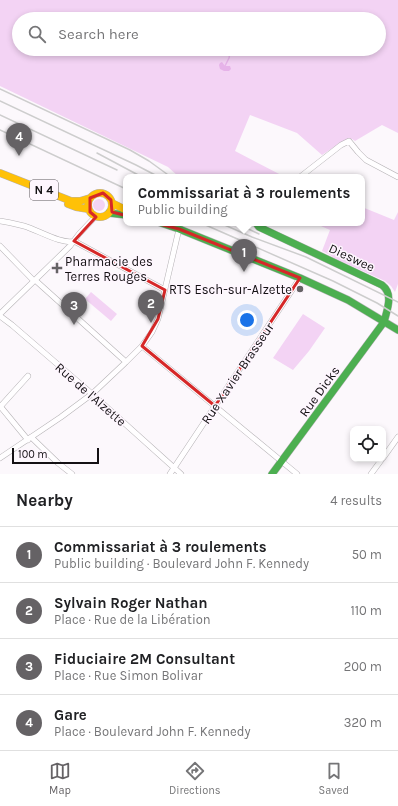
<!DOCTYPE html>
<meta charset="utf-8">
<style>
body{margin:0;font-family:Karla,sans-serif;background:#f2f2f2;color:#202124}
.controls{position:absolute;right:12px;bottom:12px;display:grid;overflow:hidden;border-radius:8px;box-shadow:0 2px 6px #0003}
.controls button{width:36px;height:36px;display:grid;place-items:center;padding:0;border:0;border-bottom:1px solid #e0e0e0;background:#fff;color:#202124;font:20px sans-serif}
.scale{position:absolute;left:12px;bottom:10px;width:87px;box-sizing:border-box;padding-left:4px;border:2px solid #141114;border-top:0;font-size:11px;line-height:14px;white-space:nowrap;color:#141114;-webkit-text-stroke:3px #fef6fe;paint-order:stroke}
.you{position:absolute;left:247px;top:320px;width:14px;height:14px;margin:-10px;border:3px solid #fff;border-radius:50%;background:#1a73e8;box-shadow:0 0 0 6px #1a73e833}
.badge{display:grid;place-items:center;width:26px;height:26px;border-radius:50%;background:#656265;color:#fff;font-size:13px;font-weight:700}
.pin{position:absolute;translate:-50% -33px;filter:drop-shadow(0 1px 2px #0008)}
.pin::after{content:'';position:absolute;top:21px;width:14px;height:12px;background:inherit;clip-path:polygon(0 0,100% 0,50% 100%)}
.popup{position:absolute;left:123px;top:174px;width:242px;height:52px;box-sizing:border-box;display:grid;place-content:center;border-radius:8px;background:#fff;filter:drop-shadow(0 1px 3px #0005);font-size:13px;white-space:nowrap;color:#757577}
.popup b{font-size:15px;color:#202124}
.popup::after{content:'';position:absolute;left:50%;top:100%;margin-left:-8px;border:8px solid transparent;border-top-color:#fff}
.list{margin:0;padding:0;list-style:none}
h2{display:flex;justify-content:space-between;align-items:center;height:52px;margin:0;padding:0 16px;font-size:17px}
h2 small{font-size:13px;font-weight:400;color:#757577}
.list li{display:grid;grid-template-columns:26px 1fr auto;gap:12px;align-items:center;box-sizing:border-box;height:56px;padding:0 16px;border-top:1px solid #e0e0e0}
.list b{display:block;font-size:15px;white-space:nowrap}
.list p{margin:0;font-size:13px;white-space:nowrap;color:#757577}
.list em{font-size:13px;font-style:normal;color:#757577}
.icon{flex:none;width:22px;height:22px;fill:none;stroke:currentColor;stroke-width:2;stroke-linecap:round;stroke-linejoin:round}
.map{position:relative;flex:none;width:398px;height:474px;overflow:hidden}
.search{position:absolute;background:#fff;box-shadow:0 2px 6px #0003;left:12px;right:12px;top:12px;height:44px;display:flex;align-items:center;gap:10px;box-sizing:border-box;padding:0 14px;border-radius:22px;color:#757577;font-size:15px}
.sheet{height:276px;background:#fff}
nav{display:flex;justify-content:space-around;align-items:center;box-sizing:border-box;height:56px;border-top:1px solid #e0e0e0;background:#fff;font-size:11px;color:#757577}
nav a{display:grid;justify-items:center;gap:2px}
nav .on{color:#656265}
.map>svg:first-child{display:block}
</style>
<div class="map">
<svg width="398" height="474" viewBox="0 0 398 474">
<rect width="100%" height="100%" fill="#fcf8fc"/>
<!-- green -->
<path fill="#f3d3f4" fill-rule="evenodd" d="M0,0H398V133L382,125L355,141L352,139L340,143L322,155L297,133L250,115L235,151L285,177H179L168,167L0,86ZM19,19H379V49H19Z
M93 205a6 6 0 1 1 12 0a6 6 0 1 1-12 0Z
M362,207L394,220L398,212V284L395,292L391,286L385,281L334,258L330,255L322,251L330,230L314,223H362Z
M91,292L117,314L111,321L85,299Z
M303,314L325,328L309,351L293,370L273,358Z"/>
<!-- water -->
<path fill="#e6b3e9" d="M222,62L225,66H230L231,69L229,71H224L220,69L219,65L220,63Z"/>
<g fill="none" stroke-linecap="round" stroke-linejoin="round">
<!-- stream -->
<path stroke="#e6b3e9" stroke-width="1.5" d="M225,66L229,58L230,53L235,49"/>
<!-- street casing -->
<g stroke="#b5b2b5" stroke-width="6">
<path id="street" d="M300,177L341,145L349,141L358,152L366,160L398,177
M0,221C8,222 16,224 24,226C38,230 62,245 74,241
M74,241L165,290
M0,246L34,281
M35,280L126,362
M0,314L70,246L79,234L96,216
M0,316L12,325L92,394L181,474
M142,346L297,474
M0,406L28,440
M0,407L28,376
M31,437L58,463L72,474
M0,458L61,417L92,394L126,362L142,346L152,332L158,319L179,229
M383,458L398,437
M170,474L300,278
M371,474L382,459"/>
</g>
<!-- fast casing -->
<g stroke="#b5b2b5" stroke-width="8">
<path id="fast" d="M109,213L126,215
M161,223L179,229L300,278L348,300L398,330
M256,223L259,227L382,285C394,294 387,310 384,322L272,474"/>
</g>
<!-- slow casing -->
<g stroke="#b5b2b5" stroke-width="8">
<path id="slow" d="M0,173L71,201H80L90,198
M88 205a12 12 0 1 1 24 0a12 12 0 1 1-24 0Z
M112,203L126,210
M68,204L76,207L88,209"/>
</g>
<!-- street -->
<use href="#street" stroke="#fffeff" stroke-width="5"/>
<!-- fast -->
<use href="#fast" stroke="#4caf50" stroke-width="7"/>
<!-- slow -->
<use href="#slow" stroke="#ffc107" stroke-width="7"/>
<!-- rail -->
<path stroke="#cdcdcd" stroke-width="1.5" d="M0,89L130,150L149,161L171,177
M0,101L136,165L159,177
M0,115L117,170
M0,130L126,189
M97,153L142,177
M201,223L333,281L377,303L398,316
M220,223L252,237L306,257L398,302
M236,223L259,234"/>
</g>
<!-- marked area -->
<path fill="none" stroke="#d62828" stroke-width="3" stroke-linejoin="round" d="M103,193L111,200L112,212L179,229L300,278L215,406L142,346L158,319L165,290L74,241L96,217L90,212V198Z"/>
<!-- markers -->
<g fill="#656265" stroke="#fef6fe" stroke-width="1.5">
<path d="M55 262h4v4h4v4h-4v4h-4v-4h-4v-4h4z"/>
<circle cx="300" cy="289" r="4"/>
</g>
<g text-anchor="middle" stroke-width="3" stroke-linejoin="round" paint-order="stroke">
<!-- shield labels -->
<rect fill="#fef6fe" stroke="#5a565a" stroke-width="1" x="30" y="180" width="28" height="20" rx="3"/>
<g font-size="12" font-weight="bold" fill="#141114">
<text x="44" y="194">N 4</text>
</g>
<!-- street labels -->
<g font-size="13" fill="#141114" stroke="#fef6fe">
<text transform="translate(352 257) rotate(25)" y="5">Dieswee</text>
<text transform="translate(237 373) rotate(-56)" y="5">Rue Xavier Brasseur</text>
<text transform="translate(319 391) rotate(-54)" y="5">Rue Dicks</text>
<text transform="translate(91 394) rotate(41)" y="5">Rue de l'Alzette</text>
</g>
<!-- poi labels -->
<g font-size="13" fill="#141114" stroke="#fef6fe" text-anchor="start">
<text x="65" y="266">Pharmacie des<tspan x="65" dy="15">Terres Rouges</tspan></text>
<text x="292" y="294" text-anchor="end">RTS Esch-sur-Alzette</text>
</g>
</g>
</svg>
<div class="controls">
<button><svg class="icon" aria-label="locate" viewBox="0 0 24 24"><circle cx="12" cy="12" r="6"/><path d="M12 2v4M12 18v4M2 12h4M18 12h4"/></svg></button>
</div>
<div class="scale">100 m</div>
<div class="you"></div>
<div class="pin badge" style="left:244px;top:272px">1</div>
<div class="popup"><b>Commissariat à 3 roulements</b>Public building</div>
<div class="pin badge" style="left:151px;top:323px">2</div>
<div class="pin badge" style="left:74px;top:325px">3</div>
<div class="pin badge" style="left:19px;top:156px">4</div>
<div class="search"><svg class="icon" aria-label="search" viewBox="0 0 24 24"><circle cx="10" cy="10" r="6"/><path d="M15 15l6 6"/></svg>Search here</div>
</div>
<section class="sheet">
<h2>Nearby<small>4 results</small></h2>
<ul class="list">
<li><span class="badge">1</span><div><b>Commissariat à 3 roulements</b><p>Public building · Boulevard John F. Kennedy</p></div><em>50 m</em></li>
<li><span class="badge">2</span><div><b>Sylvain Roger Nathan</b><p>Place · Rue de la Libération</p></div><em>110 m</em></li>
<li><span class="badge">3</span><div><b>Fiduciaire 2M Consultant</b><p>Place · Rue Simon Bolivar</p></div><em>200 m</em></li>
<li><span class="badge">4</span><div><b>Gare</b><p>Place · Boulevard John F. Kennedy</p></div><em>320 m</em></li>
</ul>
</section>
<nav>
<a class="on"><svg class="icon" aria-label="map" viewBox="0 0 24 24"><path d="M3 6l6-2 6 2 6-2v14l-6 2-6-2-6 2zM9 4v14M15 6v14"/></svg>Map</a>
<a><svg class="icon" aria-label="directions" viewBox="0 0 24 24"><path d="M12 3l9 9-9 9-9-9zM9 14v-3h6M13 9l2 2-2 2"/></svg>Directions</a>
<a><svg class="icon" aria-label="saved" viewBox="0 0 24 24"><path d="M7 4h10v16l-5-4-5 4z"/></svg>Saved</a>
</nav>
